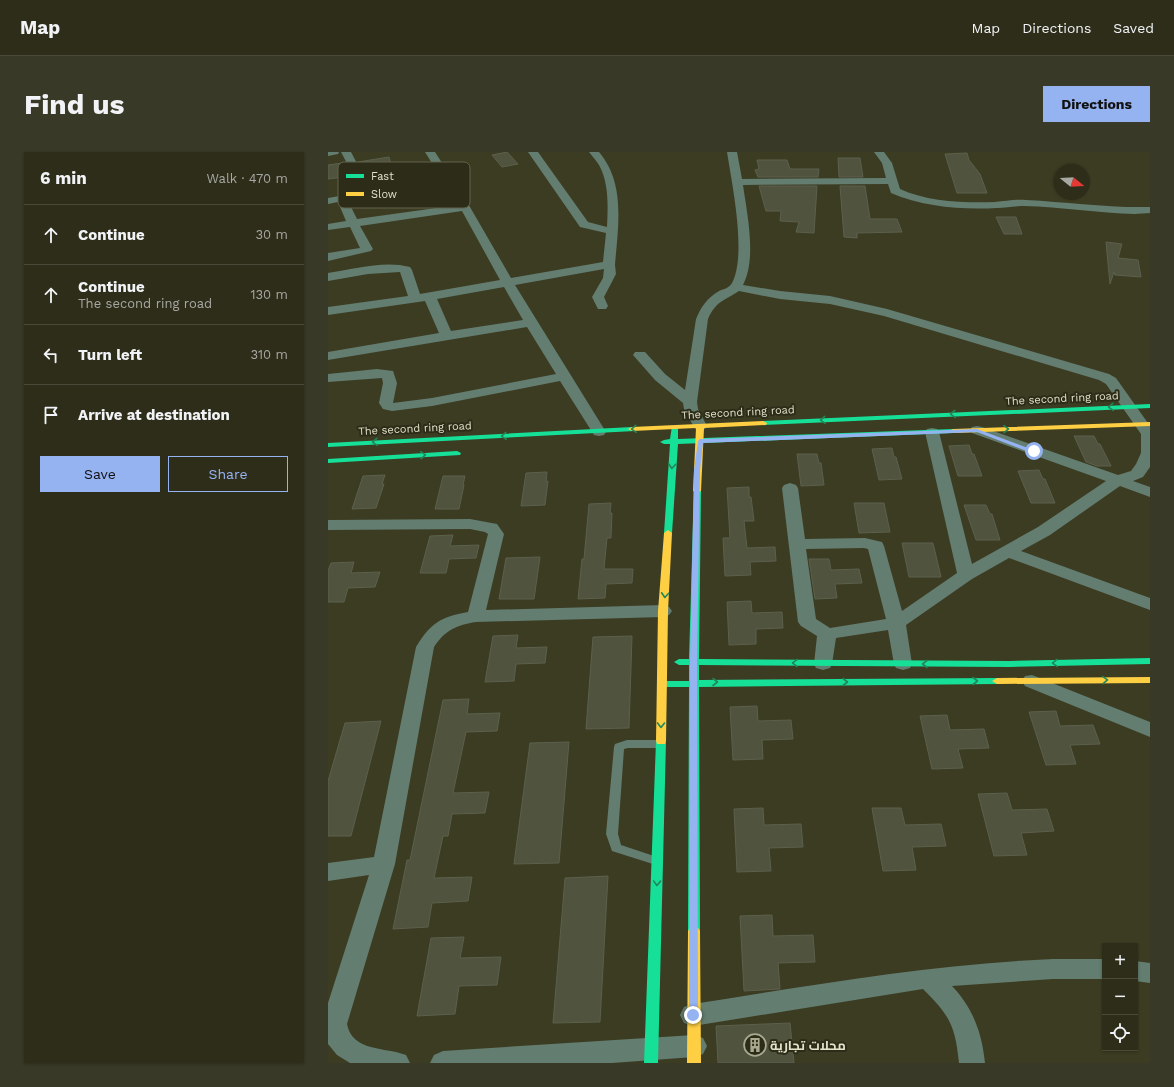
<!DOCTYPE html>
<meta charset="utf-8">
<style>
body{margin:0;font-family:"Work Sans",Cairo,sans-serif;background:#393927;color:#f1f3f6}
.controls{position:absolute;right:12px;bottom:12px;display:grid;overflow:hidden;border-radius:0px;box-shadow:0 1px 3px #0004}
.controls button{width:36px;height:36px;display:grid;place-items:center;padding:0;border:0;border-bottom:1px solid #484939;background:#2d2d1a;color:#f1f3f6;font:20px sans-serif}
.compass{position:absolute;left:726px;top:12px;width:36px;height:36px;border-radius:50%;background:#2d2d1a;box-shadow:0 1px 3px #0004;rotate:108deg}
.stop{position:absolute;width:12px;height:12px;margin:-9px;border:3px solid #95b2f1;border-radius:50%;background:#fff}
.stop.end{background:#95b2f1;border-color:#fff;box-shadow:0 1px 4px #0008}
.list{margin:0;padding:0;list-style:none}
h2{display:flex;justify-content:space-between;align-items:center;height:52px;margin:0;padding:0 16px;font-size:17px}
h2 small{font-size:13px;font-weight:400;color:#a7a8a2}
.list li{display:grid;grid-template-columns:26px 1fr auto;gap:12px;align-items:center;box-sizing:border-box;height:60px;padding:0 16px;border-top:1px solid #484939}
.list b{display:block;font-size:15px;white-space:nowrap}
.list p{margin:0;font-size:13px;white-space:nowrap;color:#a7a8a2}
.list em{font-size:13px;font-style:normal;color:#a7a8a2}
.actions{display:flex;gap:8px;padding:12px 16px}
.actions a{flex:1;padding:9px 0;border:1px solid #95b2f1;border-radius:0px;text-align:center;font-size:14px;color:#95b2f1}
.actions .main{background:#95b2f1;color:#111}
.icon{flex:none;width:22px;height:22px;fill:none;stroke:currentColor;stroke-width:2;stroke-linecap:round;stroke-linejoin:round}
.map{position:relative;flex:none;width:822px;height:911px;overflow:hidden;border-radius:0px}
header{display:flex;align-items:center;gap:24px;box-sizing:border-box;height:56px;padding:0 20px;background:#2d2d1a;border-bottom:1px solid #484939}
header strong{font-size:19px}
nav{display:flex;gap:22px;margin-inline-start:auto;font-size:14px}
.intro{display:flex;align-items:center;justify-content:space-between;box-sizing:border-box;height:96px;padding:0 24px}
h1{margin:0;font-size:28px}
.button{padding:10px 18px;border-radius:0px;background:#95b2f1;color:#111;font-size:14px;font-weight:700}
main{display:flex;gap:24px;padding:0 24px}
aside{flex:1;background:#2d2d1a;border-radius:0px;box-shadow:0 1px 3px #0004}
.map>svg:first-child{display:block}
</style>
<header>
<strong>Map</strong>
<nav><a>Map</a><a>Directions</a><a>Saved</a></nav>
</header>
<div class="intro"><h1>Find us</h1><a class="button">Directions</a></div>
<main>
<aside>
<h2>6 min<small>Walk · 470 m</small></h2>
<ul class="list">
<li><svg class="icon" aria-label="ahead" viewBox="0 0 24 24"><path d="M12 20V5M6 11l6-6 6 6"/></svg><div><b>Continue</b></div><em>30 m</em></li>
<li><svg class="icon" aria-label="ahead" viewBox="0 0 24 24"><path d="M12 20V5M6 11l6-6 6 6"/></svg><div><b>Continue</b><p>The second ring road</p></div><em>130 m</em></li>
<li><svg class="icon" aria-label="left" viewBox="0 0 24 24"><path d="M17 20v-9H6M10 6l-5 5 5 5"/></svg><div><b>Turn left</b></div><em>310 m</em></li>
<li><svg class="icon" aria-label="arrive" viewBox="0 0 24 24"><path d="M6 21V4h12l-3 4 3 4H6"/></svg><div><b>Arrive at destination</b></div></li>
</ul>
<div class="actions"><a class="main">Save</a><a>Share</a></div>
</aside>
<div class="map">
<svg width="822" height="911" viewBox="0 0 822 911">
<rect width="100%" height="100%" fill="#3c3c22"/>
<!-- building -->
<path fill="#50533e" stroke="#5c604c" d="M179,0L190,12L174,15L164,3Z
M639,1L641,8L652,22L659,41H629L617,2Z
M61,5L62,9L71,21L60,23L68,35L49,37L38,21L36,22L30,10Z
M510,6H532L535,25H511Z
M429,8H459L462,17H491L490,25H430L427,18L431,17Z
M14,11L17,12L24,24L0,27V13Z
M431,34H489L486,81L468,80L471,70L452,69L453,59H438Z
M512,34H537L542,67H569L574,80L529,81V86L516,85Z
M668,65H688L694,82H676Z
M778,90L794,92L790,106L810,108L813,125L787,123L786,120L782,132Z
M746,284H766L770,292H772L783,314H769L758,310Z
M641,293L644,302H646L654,324H630L621,294Z
M564,296L566,305H568L574,327L551,328L544,297Z
M469,302H489L491,311H493L496,333L473,334Z
M711,318L715,327H717L727,351H703L690,319Z
M219,320L218,330L220,329L217,353L193,354L198,321Z
M57,323L54,332H56L48,356L24,357L35,324Z
M115,324H137L135,333H136L131,357H107Z
M421,335V345H423L426,369H416L419,396L447,395L448,409L422,410L423,423L397,424L395,386H402L399,336Z
M283,351L282,361H284L283,386H279L276,417H305L304,431L278,432L277,446L250,447L254,407H256L261,352Z
M526,351H556L562,380L531,381Z
M636,353H658L662,362H664L672,388H648Z
M125,383L122,394L151,393L148,406L121,407L118,421H92L102,384Z
M574,391H605L613,425H581Z
M212,405L206,447H171L178,406Z
M481,407H501L503,418L531,417L534,431L507,432L509,446L487,447Z
M26,410L23,421L52,420L47,435L20,436L16,450H0V419L3,411Z
M423,449L424,461L454,460L455,476L428,477V492L401,493L399,450Z
M190,483L188,496L219,495L217,511L188,512L186,529L157,530L165,484Z
M304,484L301,576L258,577L265,485Z
M141,547L139,562L172,561L169,579L138,580L125,641L161,640L157,661L124,662L120,684H115L106,726L144,725L140,749L104,751L100,775L65,777L79,708H82L115,548Z
M429,554L430,569L463,568L465,587L434,588L435,607L405,608L402,555Z
M728,559L732,574L765,573L772,592L742,593L748,612L718,613L701,560Z
M619,563L622,578L656,577L661,596L630,597L635,616L604,617L592,564Z
M53,569L23,684H0V629L17,571Z
M241,590L231,711L186,712L202,591Z
M679,641L684,658L719,657L726,679L693,681L699,703L666,704L650,642Z
M435,656L436,673L473,672L475,695L441,696L443,719L409,720L406,657Z
M544,656H573L577,673L613,672L618,694L584,695L588,718L555,719Z
M280,724L272,870L225,871L237,726Z
M444,763L445,784L485,783L487,810L450,811L452,837L416,839L412,764Z
M136,785L132,806L173,805L169,833L131,834L127,862L89,864L103,786Z
M462,871L466,911H390L388,874Z"/>
<g fill="none" stroke-linecap="round" stroke-linejoin="round">
<!-- lane -->
<path fill="#637d70" fill-rule="evenodd" d="M299,588H332L336,589L337,592L336,595L332,596H300L296,597L290,682L293,693L332,706L334,709L332,712L328,713L284,699L278,682L286,595L287,592Z"/>
<!-- street -->
<path fill="#637d70" fill-rule="evenodd" d="M0,0H11L10,2L0,4Z
M13,0H23L45,42L44,44L20,49L29,67L130,53L97,0H107L142,55L183,126L275,110L278,81L252,75L200,0H210L260,70L279,75C280,54 281,31 271,13C268,8 264,4 261,0H271C298,32 290,74 287,113L288,122L276,145L280,154L278,157H270L264,145L275,126L276,117L187,133L278,280L276,283L271,284L266,283L232,229L104,254L64,259L55,257L51,251L55,231L54,226L0,230V222L49,217L65,219L69,231L65,251L104,246L228,222L199,175L0,208V200L111,181L97,149L0,163V155L80,144L72,120L40,122L0,129V121C26,117 57,108 82,115L84,118L92,142L172,128L134,59L32,74L45,97L43,99L0,109V101L32,96L22,75L0,78V72L18,69L10,50L0,52V46L34,40ZM176,135L195,168L123,179L109,147Z
M399,0H409L414,27L558,26L554,11L546,0H556L564,11L572,37C600,50 637,51 667,50C678,49 688,47 698,48C739,50 780,56 822,55V61L807,62C770,61 733,55 696,54C687,54 678,56 669,56C635,58 595,55 563,41L560,32L415,33C419,62 429,106 415,133L452,139L502,144L559,157L781,222L788,226L822,274V315L815,325L805,329L822,335V345L792,334L722,383L693,399L822,446V458L681,406L644,427L578,473L584,512L582,516L575,518L568,516L566,512L560,478L508,486L504,512L502,516L495,518L488,516L486,512L489,484L473,474L470,470L454,336L456,333L462,331L468,333L470,336L477,387L537,386L554,390L556,394L574,459L629,421L597,280L599,277L604,276L609,277L611,280L644,412L710,375L778,329L644,281L642,278L644,275L649,274L654,275L790,323L803,319L808,312L813,301V282L778,232L771,228L556,164L502,152L452,147L411,139C396,149 388,149 380,167L369,250L370,257L379,274L377,277L372,278L367,277L356,257L355,251L327,228L305,203L307,200H317L337,222L357,238L368,167C373,155 379,146 391,139C396,137 401,136 404,131C419,103 404,32 399,0ZM536,396L540,397L558,467L502,476L488,467L478,397Z
M142,367L169,372L176,382L158,458L335,453L341,455L344,459L341,463L335,465L148,470C129,473 117,478 106,495L67,712L19,872C24,900 58,895 78,903L82,911H22L9,903L0,892V851L41,723L0,729V711L46,705L88,495C103,471 112,465 140,460L160,382L157,380L142,377L0,378V368Z
M704,523L822,570V585L697,534L694,529L697,524Z
M725,807H777V827H725L624,834C645,856 654,881 657,911H631C627,873 622,864 595,837L365,874L356,871L352,863L356,855L365,852C485,833 604,812 725,807Z
M807,809L822,811V831L807,829Z
M366,883L375,886L379,894L375,902L366,905L284,911H102L106,903L115,899Z"/>
<!-- fast -->
<path fill="#16e098" fill-rule="evenodd" d="M822,252V256L435,273L431,271L435,269Z
M344,274H350V287L625,277L629,279L625,281L350,292L344,381L340,384L336,381L342,292H336L332,290L336,288L342,287Z
M304,275H307V279L0,295V291Z
M129,299L133,301L132,303L0,311V307Z
M366,337H369L373,339L371,507L682,509L822,506V512L682,515L371,513V528L669,526L674,529L669,532L371,535L372,779L370,782L366,784L362,782L360,779L361,535H334L329,532L334,529H361V513H351L346,510L351,507H361Z
M333,585L337,586L338,589L330,911H316L328,589L329,586Z"/>
<!-- slow -->
<path fill="#ffcf43" fill-rule="evenodd" d="M435,269L439,271L438,273L376,276L373,339L369,341L365,339L368,276L304,279L300,277L304,275Z
M822,270V274L625,281L621,279L625,277Z
M340,378L344,381L340,459L338,589L337,592H329L328,589L330,459L336,381Z
M822,525V531L669,532L664,529L669,526Z
M366,774L370,776L372,779L373,911H359L360,779L362,776Z"/>
</g>
<!-- one-way arrows -->
<defs><path id="oneway-chevron" d="M-2-3.5L2.5 0L-2 3.5" fill="none" stroke-width="1.6" stroke-linecap="round" stroke-linejoin="round"/></defs>
<g stroke="#218658">
<use href="#oneway-chevron" transform="translate(783 255) rotate(177)"/>
<use href="#oneway-chevron" transform="translate(625 262) rotate(177)"/>
<use href="#oneway-chevron" transform="translate(495 268) rotate(177)"/>
<use href="#oneway-chevron" transform="translate(306 277) rotate(176)"/>
<use href="#oneway-chevron" transform="translate(678 277) rotate(-2)"/>
<use href="#oneway-chevron" transform="translate(176 284) rotate(177)"/>
<use href="#oneway-chevron" transform="translate(47 290) rotate(177)"/>
<use href="#oneway-chevron" transform="translate(95 303) rotate(-3)"/>
<use href="#oneway-chevron" transform="translate(344 314) rotate(95)"/>
<use href="#oneway-chevron" transform="translate(337 443) rotate(94)"/>
<use href="#oneway-chevron" transform="translate(467 511) rotate(-179)"/>
<use href="#oneway-chevron" transform="translate(727 511) rotate(179)"/>
<use href="#oneway-chevron" transform="translate(597 512) rotate(-180)"/>
<use href="#oneway-chevron" transform="translate(777 528) rotate(-1)"/>
<use href="#oneway-chevron" transform="translate(647 529)"/>
<use href="#oneway-chevron" transform="translate(387 530)"/>
<use href="#oneway-chevron" transform="translate(517 530)"/>
<use href="#oneway-chevron" transform="translate(333 573) rotate(91)"/>
<use href="#oneway-chevron" transform="translate(329 731) rotate(92)"/>
</g>
<!-- route -->
<path fill="#95b2f1" d="M649,277L708,299L704,301L649,280L375,291L372,318L369,510L370,863L368,866H362L361,863L362,510L366,318L370,289L372,287Z"/>
<!-- icons -->
<defs>
<g id="building-ring" transform="scale(1.15)"><circle r="9.5" fill="#2c2c18" stroke="#a8a98f" stroke-width="1.5"/><path d="M-4-6H4V6H1V3H-1V6H-4ZM-2.5-4.3h1.7v1.8h-1.7ZM.8-4.3h1.7v1.8H.8ZM-2.5-1h1.7V.8h-1.7ZM.8-1h1.7V.8H.8Z" fill="#a8a98f"/></g>
</defs>
<g fill-rule="evenodd">
<use href="#building-ring" x="427" y="893"/>
</g>
<g text-anchor="middle" stroke-width="4" stroke-linejoin="round" paint-order="stroke">
<!-- street labels -->
<g font-size="11" fill="#e2e3c9" stroke="#2c2c18">
<text transform="translate(734 246) rotate(-3)" y="4">The second ring road</text>
<text transform="translate(410 260) rotate(-3)" y="4">The second ring road</text>
<text transform="translate(87 276) rotate(-3)" y="4">The second ring road</text>
</g>
<!-- near-poi labels -->
<g font-size="13" font-weight="bold" fill="#e2e3c9" stroke="#2c2c18" text-anchor="start">
<text x="442" y="898">محلات تجارية</text>
</g>
</g>
<!-- legend -->
<rect x="10" y="10" width="132" height="46" rx="6" fill="#2c2c18" stroke="#63634d" stroke-width="1"/>
<rect x="18" y="22" width="18" height="4" fill="#16e098"/>
<rect x="18" y="40" width="18" height="4" fill="#ffcf43"/>
<g font-size="11" fill="#e2e3c9">
<text x="43" y="28">Fast</text>
<text x="43" y="46">Slow</text>
</g>
</svg>
<div class="controls">
<button>+</button>
<button>−</button>
<button><svg class="icon" aria-label="locate" viewBox="0 0 24 24"><circle cx="12" cy="12" r="6"/><path d="M12 2v4M12 18v4M2 12h4M18 12h4"/></svg></button>
</div>
<svg class="compass" viewBox="-18 -18 36 36"><path d="M0-13l5 13h-10z" fill="#e53935"/><path d="M0 13l5-13h-10z" fill="#a7a8a2"/></svg>
<div class="stop" style="left:706px;top:299px"></div>
<div class="stop end" style="left:365px;top:863px"></div>
</div>
</main>
